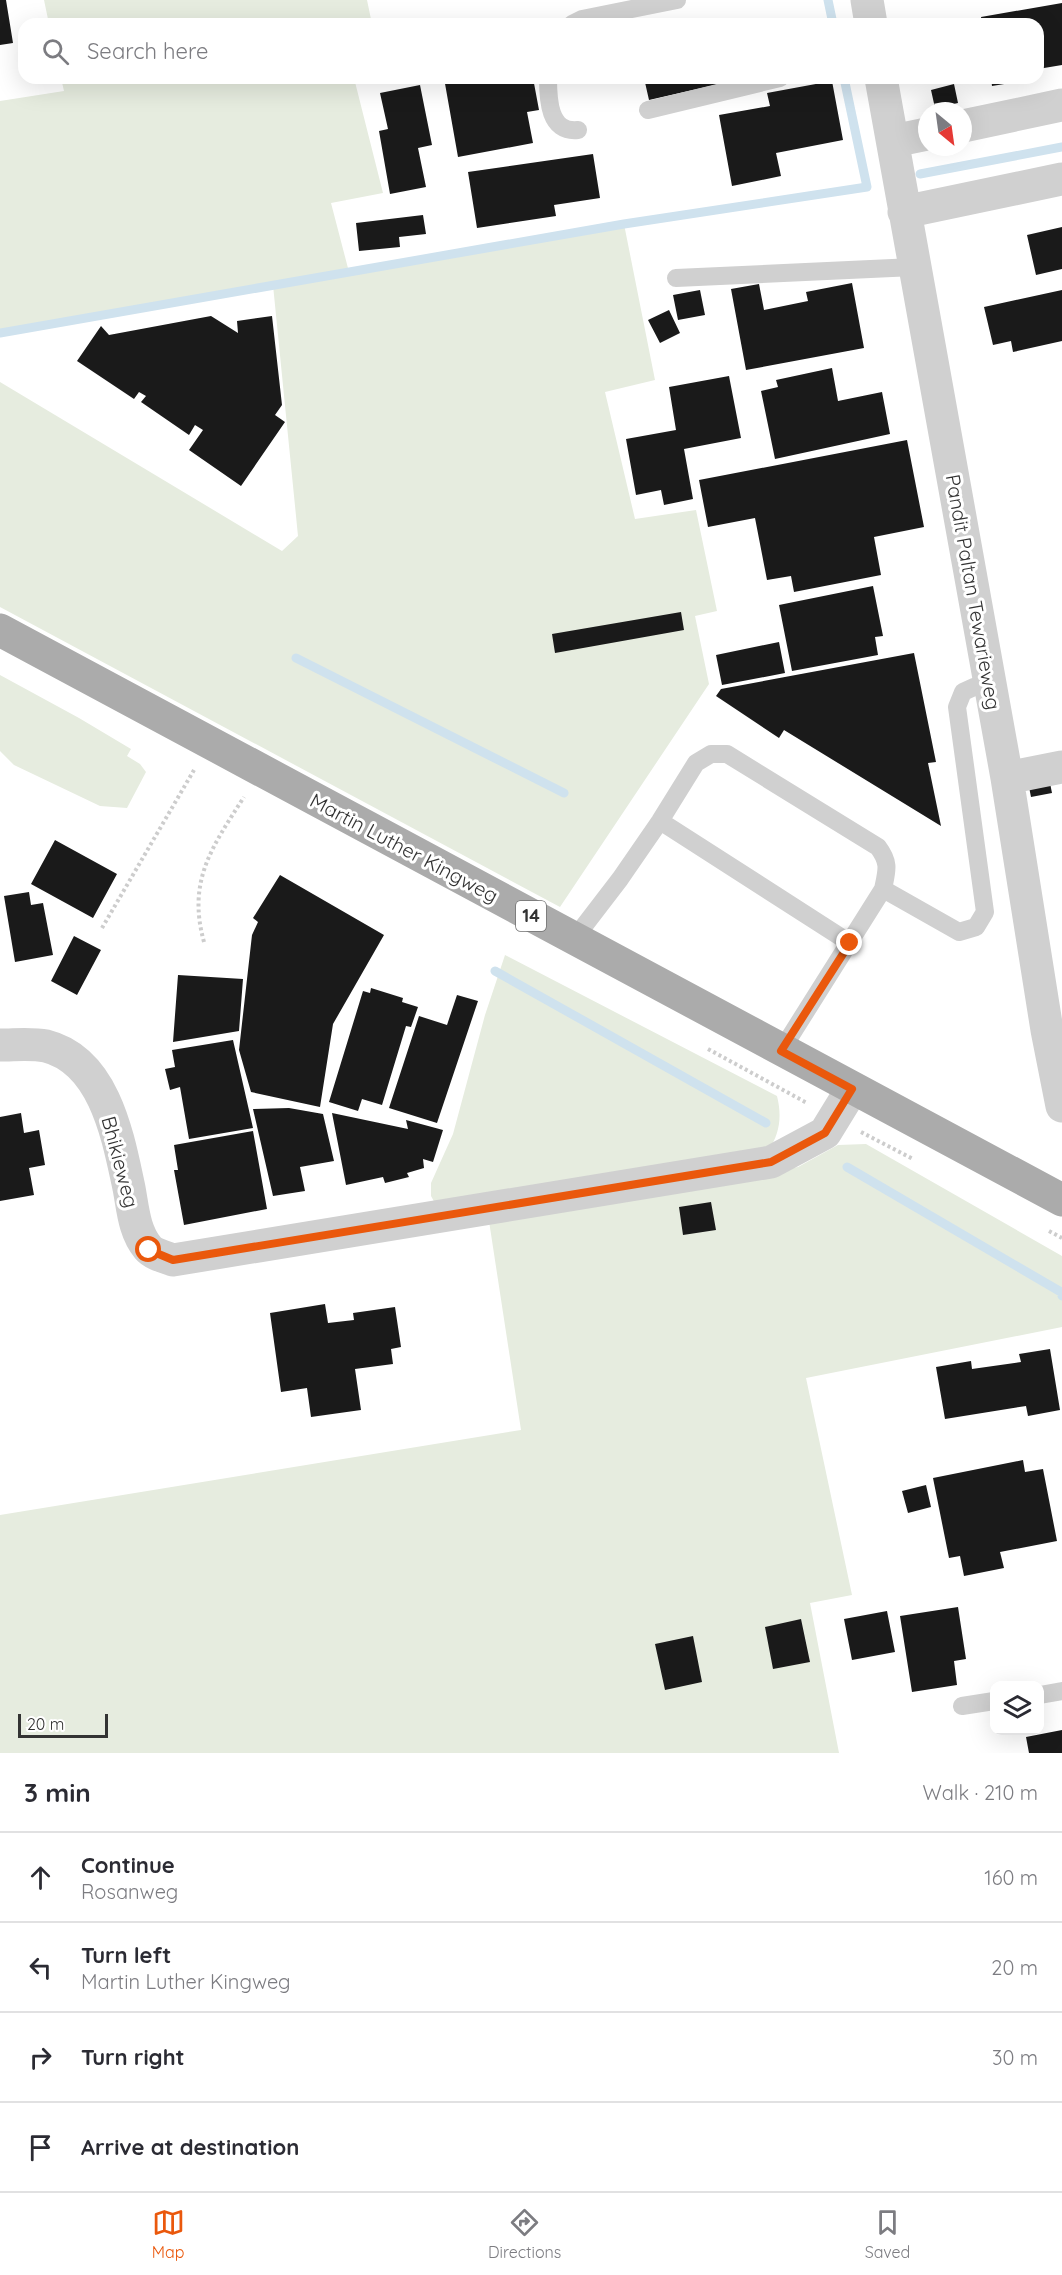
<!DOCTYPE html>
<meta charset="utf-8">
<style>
body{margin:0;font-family:Quicksand,sans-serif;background:#f2f2f3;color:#2b2b33}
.controls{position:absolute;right:18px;bottom:18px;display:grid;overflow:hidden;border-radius:12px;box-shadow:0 6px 24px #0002}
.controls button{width:54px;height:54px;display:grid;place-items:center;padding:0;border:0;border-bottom:2px solid #e1e1e2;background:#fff;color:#2b2b33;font:30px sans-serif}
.compass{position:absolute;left:918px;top:102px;width:54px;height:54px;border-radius:50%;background:#fff;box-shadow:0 6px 24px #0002;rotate:151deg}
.scale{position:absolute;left:18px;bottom:15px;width:90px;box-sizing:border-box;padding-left:6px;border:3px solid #333;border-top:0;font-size:16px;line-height:21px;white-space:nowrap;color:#333;-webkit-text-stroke:4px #fff;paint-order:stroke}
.stop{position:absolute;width:18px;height:18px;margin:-14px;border:4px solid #ea580c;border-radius:50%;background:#fff}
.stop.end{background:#ea580c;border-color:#fff;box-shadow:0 2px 6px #0008}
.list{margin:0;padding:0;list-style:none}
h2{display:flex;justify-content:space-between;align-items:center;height:78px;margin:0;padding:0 24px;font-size:26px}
h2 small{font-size:20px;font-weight:400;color:#7c7c81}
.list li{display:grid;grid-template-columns:39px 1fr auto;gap:18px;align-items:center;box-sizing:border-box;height:90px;padding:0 24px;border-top:2px solid #e1e1e2}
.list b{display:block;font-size:22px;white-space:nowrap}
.list p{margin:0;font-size:20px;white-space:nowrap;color:#7c7c81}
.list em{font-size:20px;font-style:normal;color:#7c7c81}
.icon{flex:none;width:33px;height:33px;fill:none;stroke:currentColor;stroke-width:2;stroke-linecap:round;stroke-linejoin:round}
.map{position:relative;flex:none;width:1062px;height:1753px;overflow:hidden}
.search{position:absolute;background:#fff;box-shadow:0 6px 24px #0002;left:18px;right:18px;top:18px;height:66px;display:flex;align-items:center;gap:15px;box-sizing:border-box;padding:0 21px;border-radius:18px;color:#7c7c81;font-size:22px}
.sheet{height:438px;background:#fff}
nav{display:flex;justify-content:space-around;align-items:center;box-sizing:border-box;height:84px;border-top:2px solid #e1e1e2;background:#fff;font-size:16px;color:#7c7c81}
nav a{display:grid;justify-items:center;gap:3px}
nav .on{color:#ea580c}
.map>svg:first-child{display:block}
</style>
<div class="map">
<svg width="1062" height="1753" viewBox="0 0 1062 1753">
<rect width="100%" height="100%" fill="#fff"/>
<!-- green -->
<path fill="#e6ecdf" d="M44,0H367L372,24H49Z
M61,78H354L383,193L331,203L349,272L624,224L655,380L605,392L635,519L696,510L717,611L695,616L709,684L560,907L0,607V382L282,551L298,536L273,285L0,333V101L64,91Z
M0,675L79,718L131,749L127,756L140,764L146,772L127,808L100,806L14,765L0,751Z
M505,955L777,1096C782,1116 780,1134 768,1151L436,1205L431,1196V1183L453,1134L485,1015Z
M866,1144L1062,1256V1327L806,1378L852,1595L810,1603L839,1753H0V1515L521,1430L489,1221L798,1167L838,1145Z"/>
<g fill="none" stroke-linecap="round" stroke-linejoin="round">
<!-- stream -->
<path stroke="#cfe2ee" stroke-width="9" d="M828,0L833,24
M920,174L1062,147
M0,333L624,224L867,187L844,78
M296,658L564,793
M495,971L766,1123
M847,1167L1061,1292L1062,1296"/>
</g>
<!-- building -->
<path fill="#1a1a1a" d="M0,0H6L13,43L0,45Z
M1062,3V65L1038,69V24H982L981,17Z
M444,78H533L539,110L527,112L533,143L458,157Z
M644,78H741V79L649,100Z
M991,78H1028V80L992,86Z
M832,81L843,140L776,153L781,176L732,186L719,115L770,106L767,93Z
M954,84L958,103L935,108L931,90Z
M420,85L432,145L418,148L426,187L390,194L379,131L388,129L380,93Z
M593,154L600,198L554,205L556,216L477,228L468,172Z
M423,215L426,234L399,237L400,247L359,251L356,223Z
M1062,227V269L1036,275L1027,235Z
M852,283L864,348L746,370L731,289L759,284L764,310L808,301L806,292Z
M700,290L705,315L678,320L673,295Z
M1062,290V341L1013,352L1011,341L993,345L984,307Z
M669,310L680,333L660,343L648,320Z
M211,316L238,333L237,321L272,316L282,405L275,415L285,422L241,486L189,450L203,430L195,425L189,435L141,402L146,396L139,392L134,399L77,361L101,326L109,335Z
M832,368L838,401L882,392L890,434L775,459L761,391L778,387L776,380Z
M729,376L741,438L684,449L693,499L664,505L661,490L636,495L626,439L676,430L669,387Z
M907,440L924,527L874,537L881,575L794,592L791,576L767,580L755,518L708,527L699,480Z
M873,586L883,636L875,637L878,655L792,671L779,605Z
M681,612L684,630L555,653L552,634Z
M779,642L785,673L722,685L716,655Z
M914,653L936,762L928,763L941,826L784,730L779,738L716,696L721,689Z
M1048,773L1052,793L1031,797L1027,777Z
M55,840L117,874L93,918L31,884Z
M280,875L384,935L333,1024L320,1107L251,1092L239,1050L252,935L258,922L253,918Z
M29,892L31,905L43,903L53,955L15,962L4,896Z
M74,936L101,950L77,995L51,981Z
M178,975L243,979L239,1031L173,1042Z
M371,988L403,998L402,1002L418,1007L411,1027L406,1026L382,1105L362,1099L358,1111L329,1102L363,991L370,993Z
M457,995L478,1001L437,1123L389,1108L419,1016L447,1025Z
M233,1040L253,1128L189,1139L180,1087L170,1090L165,1069L175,1067L172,1050Z
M289,1108L323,1114L334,1161L300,1167L305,1191L273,1196L253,1109Z
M21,1113L24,1133L39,1130L45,1165L29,1168L34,1195L0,1201V1117Z
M332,1113L408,1129L406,1120L443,1130L433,1162L423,1159L424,1168L407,1173L409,1177L385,1183L383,1177L346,1185Z
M253,1131L267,1209L184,1225L174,1170H178L174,1145Z
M711,1202L716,1230L683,1235L679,1207Z
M325,1304L328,1323L354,1320L353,1313L395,1307L401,1347L391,1349L393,1364L355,1369L361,1410L311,1417L307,1388L281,1392L270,1313Z
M1050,1349L1060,1410L1028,1416L1026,1406L945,1419L936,1367L971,1361L972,1369L1021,1362L1019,1354Z
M1023,1460L1025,1472L1043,1469L1057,1541L1000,1552L1004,1568L964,1576L960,1556L949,1558L933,1478Z
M926,1485L931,1507L908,1513L902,1491Z
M958,1607L966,1659L954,1661L957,1685L912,1692L900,1616Z
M887,1611L895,1652L852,1660L844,1619Z
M801,1619L810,1662L773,1669L765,1627Z
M693,1636L702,1682L665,1690L655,1644Z
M1062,1730V1753H1029L1026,1737Z"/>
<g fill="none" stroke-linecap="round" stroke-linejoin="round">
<!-- path -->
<path stroke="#cdcdcd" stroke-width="4" stroke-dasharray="3 3" stroke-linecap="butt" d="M102,928L194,770
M204,942C187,881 212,847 244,797
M708,1049L807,1103
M861,1132L913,1159
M1049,1231L1062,1238"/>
<!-- lane -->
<path stroke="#d0d0d0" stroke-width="18" d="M572,24L582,19L677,0
M548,78C548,100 549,133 578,130
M648,110L780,78
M676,278L914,267
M660,821L850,943
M883,889L959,932L976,927L985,912L957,707L963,692L974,687L989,683
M574,939L620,879L660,821L696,763L711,754H727L878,847C890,863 887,870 883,889L781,1051
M1040,1695L1062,1691
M962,1706L994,1701"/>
<!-- street -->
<path stroke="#d0d0d0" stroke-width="33" d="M867,0L871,24
M881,78L1007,778L1047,1030L1062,1106
M963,126L1062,105
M893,141L927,134
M904,212L1062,179
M1007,778L1062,767
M0,1045C15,1045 31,1043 46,1046C105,1061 118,1137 129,1188C133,1209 134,1231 148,1248C153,1254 165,1257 173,1260L771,1162L825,1133L852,1089"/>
<!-- primary -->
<path stroke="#ababab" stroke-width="33" d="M0,630L1062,1200"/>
</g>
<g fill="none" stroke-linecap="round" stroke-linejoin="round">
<!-- route -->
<path stroke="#ea580c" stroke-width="8" d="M149,1250L173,1260L771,1162L825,1133L852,1089L781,1051L850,943"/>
</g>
<g text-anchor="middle" stroke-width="6" stroke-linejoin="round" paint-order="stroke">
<!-- shield labels -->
<rect fill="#fff" stroke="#707070" stroke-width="1.5" x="516" y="901" width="30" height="30" rx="4.5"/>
<g font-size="18" font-weight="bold" fill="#333">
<text x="531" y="922">14</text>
</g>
<!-- street labels -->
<g font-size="20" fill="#333" stroke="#fff">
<text transform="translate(973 592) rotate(80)" y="7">Pandit Paltan Tewarieweg</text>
<text transform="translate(404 848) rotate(28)" y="7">Martin Luther Kingweg</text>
<text transform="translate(120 1162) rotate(75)" y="7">Bhikieweg</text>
</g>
</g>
</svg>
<div class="controls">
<button><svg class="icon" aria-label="layers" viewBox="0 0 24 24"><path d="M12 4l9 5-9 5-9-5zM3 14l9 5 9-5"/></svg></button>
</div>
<svg class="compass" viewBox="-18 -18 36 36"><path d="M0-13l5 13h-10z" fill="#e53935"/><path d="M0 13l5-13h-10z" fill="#7c7c81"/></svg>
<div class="scale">20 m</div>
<div class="stop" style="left:149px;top:1250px"></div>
<div class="stop end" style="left:850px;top:943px"></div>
<div class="search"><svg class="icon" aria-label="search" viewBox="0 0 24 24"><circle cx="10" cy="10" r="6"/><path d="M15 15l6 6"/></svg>Search here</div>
</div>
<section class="sheet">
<h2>3 min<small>Walk · 210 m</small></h2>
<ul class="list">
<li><svg class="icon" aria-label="ahead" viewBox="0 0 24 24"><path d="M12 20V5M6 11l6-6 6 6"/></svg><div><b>Continue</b><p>Rosanweg</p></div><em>160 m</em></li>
<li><svg class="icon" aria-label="left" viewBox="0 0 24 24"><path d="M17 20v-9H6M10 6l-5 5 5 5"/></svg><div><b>Turn left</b><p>Martin Luther Kingweg</p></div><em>20 m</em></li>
<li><svg class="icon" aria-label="right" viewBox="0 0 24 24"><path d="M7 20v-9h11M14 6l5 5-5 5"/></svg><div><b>Turn right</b></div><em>30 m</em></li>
<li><svg class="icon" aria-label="arrive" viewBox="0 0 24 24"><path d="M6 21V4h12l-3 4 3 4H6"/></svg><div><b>Arrive at destination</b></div></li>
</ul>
</section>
<nav>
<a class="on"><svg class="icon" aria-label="map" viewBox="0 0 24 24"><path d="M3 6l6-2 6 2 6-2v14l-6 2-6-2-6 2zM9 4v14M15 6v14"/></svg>Map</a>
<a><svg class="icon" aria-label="directions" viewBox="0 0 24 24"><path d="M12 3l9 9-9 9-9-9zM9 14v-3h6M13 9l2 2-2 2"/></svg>Directions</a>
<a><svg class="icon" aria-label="saved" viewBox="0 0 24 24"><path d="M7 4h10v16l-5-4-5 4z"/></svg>Saved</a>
</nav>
